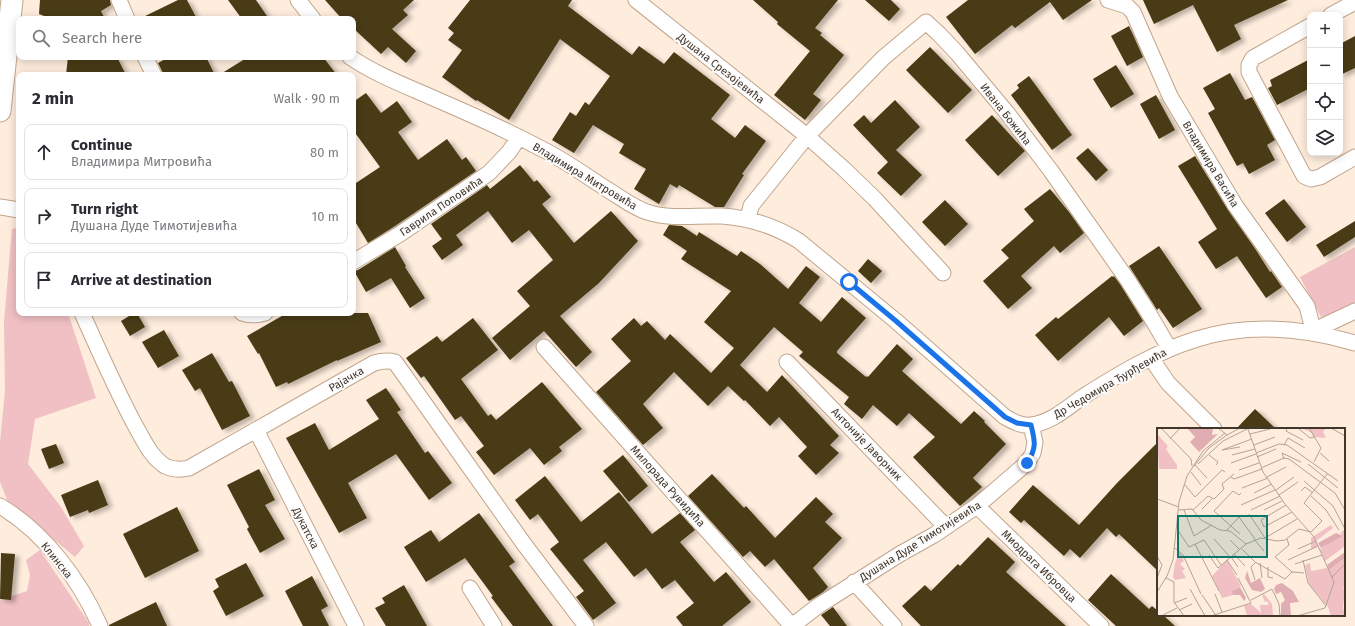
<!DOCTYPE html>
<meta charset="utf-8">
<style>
body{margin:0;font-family:"Fira Sans",sans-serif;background:#f2f2f3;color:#2b2b33}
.controls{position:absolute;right:12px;top:12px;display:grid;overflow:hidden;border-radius:8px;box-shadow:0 2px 10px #0003}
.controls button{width:36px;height:36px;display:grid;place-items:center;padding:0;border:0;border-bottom:1px solid #e1e1e2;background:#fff;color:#2b2b33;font:20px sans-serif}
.stop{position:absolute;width:12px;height:12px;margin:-9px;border:3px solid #1a73e8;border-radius:50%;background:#fff}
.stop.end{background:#1a73e8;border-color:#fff;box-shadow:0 1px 4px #0008}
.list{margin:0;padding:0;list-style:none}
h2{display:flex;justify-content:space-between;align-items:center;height:52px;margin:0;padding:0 16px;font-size:17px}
h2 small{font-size:13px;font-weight:400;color:#7c7c81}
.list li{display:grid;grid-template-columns:26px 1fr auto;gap:12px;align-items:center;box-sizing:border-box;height:56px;margin:0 8px 8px;padding:0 8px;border:1px solid #e1e1e2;border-radius:8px}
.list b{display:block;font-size:15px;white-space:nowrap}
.list p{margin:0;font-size:13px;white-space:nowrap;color:#7c7c81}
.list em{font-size:13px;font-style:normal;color:#7c7c81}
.icon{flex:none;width:22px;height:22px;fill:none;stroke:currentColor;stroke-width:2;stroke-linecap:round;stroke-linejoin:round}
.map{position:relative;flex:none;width:1355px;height:626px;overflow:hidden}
.search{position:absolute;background:#fff;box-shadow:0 2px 10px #0003;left:16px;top:16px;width:340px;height:44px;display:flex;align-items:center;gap:10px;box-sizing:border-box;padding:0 14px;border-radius:8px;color:#7c7c81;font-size:15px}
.panel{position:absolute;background:#fff;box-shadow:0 2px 10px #0003;left:16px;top:72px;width:340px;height:244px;border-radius:8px}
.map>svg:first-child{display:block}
</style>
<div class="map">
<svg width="1355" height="626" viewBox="0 0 1355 626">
<defs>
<filter id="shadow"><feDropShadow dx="4.5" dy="2.5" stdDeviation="2" flood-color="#0004"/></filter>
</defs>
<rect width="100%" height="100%" fill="#feecdc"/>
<!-- green -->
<path fill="#f0c0c4" d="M19,227V313H68L96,398L35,419L28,464L61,507L84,546L75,557L40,528L9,505L0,482V442L5,391L4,322L12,229Z
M1355,247V313L1321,317L1300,277Z
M40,550L89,623V626H0V600L27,591L30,575L26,560Z"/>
<!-- building -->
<path fill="#483b13" filter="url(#shadow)" d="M40,0H110L111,5L101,11L105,19H52L39,14Z
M178,0H187L197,19H139Z
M228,0H256L269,19H242Z
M325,0H414L403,10L408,15L392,29L416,51L406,63L388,47L381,54L353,28V19H342Z
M470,0H572L568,6L632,55L639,46L664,64L674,52L730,95L711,119L735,138L745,125L766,141L742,174L744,175L724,207H715L679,185L677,188L670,184L659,204L634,189L646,169L619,153L624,144L593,125L574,153L552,140L570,112L576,116L585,102L589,105L610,76L560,39L509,120L477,100L476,101L442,77L462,50L448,40L454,33L448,28Z
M753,0H838L815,28L822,33L820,35L844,55L813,94L821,100L805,120L774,95L810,51L777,24L778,22Z
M865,0H891L900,9L889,21Z
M968,0H1092L1063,20L1050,2L1015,28L1012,25L975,54L946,17Z
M1143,0H1288L1234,25L1241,39L1217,52L1193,5L1154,24Z
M1129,26L1143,57L1127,66L1111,36Z
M1355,36V68L1340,75V44Z
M930,47L972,90L948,113L906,70Z
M68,57H117L126,75H66Z
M169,57H206L215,75H164L158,63Z
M248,57H323L337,75H219Z
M1310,59V88L1277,105L1268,88L1272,86L1270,80Z
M1116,65L1134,94L1111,108L1093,79Z
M1230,73L1245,100L1252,97L1275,140L1267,145L1275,160L1249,174L1243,163L1237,166L1208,113L1215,109L1203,88Z
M1029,76L1072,135L1052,150L1011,95L1019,88L1017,85Z
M366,93L381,113L397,101L412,122L398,132L418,160L447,139L462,160L466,157L476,171L395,226L368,243L353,218V185L380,167L353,130V102Z
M1156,95L1175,130L1159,139L1140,104Z
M895,100L920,127L896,150L922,175L901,196L877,173L888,162L853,125L864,115L871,123Z
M992,115L1025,151L998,176L965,140Z
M1088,148L1108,170L1096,181L1076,158Z
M1195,156L1228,210L1256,250L1270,272L1271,271L1282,287L1266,298L1237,256L1216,269L1198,242L1217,229L1178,166Z
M520,165L534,182L537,180L551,197L542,204L574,243L611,211L638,241L599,283L560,316L592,352L576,367L544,331L510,360L492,338L530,306L517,291L553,260L529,230L512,243L488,211L456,235L463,245L442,260L432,246L442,239L431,224L487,185L490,189Z
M1050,189L1069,212L1084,233L1060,253L1054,246L1021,276L1032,288L1008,309L983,281L1009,258L1001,250L1034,221L1024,209Z
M1284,199L1306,227L1287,242L1265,213Z
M945,200L968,224L945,246L922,222Z
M1355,221V237L1324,257L1316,245Z
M669,225L682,226L697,236L699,232L737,256L741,251L760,264L788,289L806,266L820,277L799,303L821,322L842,297L866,318L837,351V353L866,377L867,376L868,377L897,344L913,359L902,371L961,424L974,411L985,421L984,422L1006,444L973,478L982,487L960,506L913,457L935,437L909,413L897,426L873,405L862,419L844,404L849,397L799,356L803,352L774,327L740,365L767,392L782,375L839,436L830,445L839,453L816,475L798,456L807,447L779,417L770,426L745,400L744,401L728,386L708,406L674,372L643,404L663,428L643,445L596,392L631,361L611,339L634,318L641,326L647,321L665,340L670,334L711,373L734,348L704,322L731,291L681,259L687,251L663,235Z
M1159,246L1202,309L1173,328L1159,308L1157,310L1129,266Z
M395,247L406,266L405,267L425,298L410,308L391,278L366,292L354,271L358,270Z
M868,259L882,271L871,283L858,271Z
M1112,276L1113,277L1114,276L1120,284L1143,321L1124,336L1109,317L1058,361L1035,335L1056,317L1058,319Z
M134,313H137L145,327L130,336L121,321Z
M287,313H368L381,342L337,361V360L288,384L287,382L276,387L259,353L258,354L247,336Z
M473,318L498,350L461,379L488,416L491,414L496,420L542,382L582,429L559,447L562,451L544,465L530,448L494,475L476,452L484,446L461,416L455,420L424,376L421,378L406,358L437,336L442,342Z
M164,330L179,356L158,368L142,342Z
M212,353L229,382L232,381L250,416L222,430L200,388L195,391L182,370Z
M386,388L401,410L397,412L425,453L428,451L452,483L429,500L396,454L348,483L367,518L339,533L286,438L315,423L329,450L379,419L366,400Z
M1255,409L1276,429H1236Z
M1158,442V571L1119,534L1116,537L1107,528L1080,558L1070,549L1064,556L1024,520L1021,523L1009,512L1033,485L1079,525L1117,483Z
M56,444L64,463L49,469L41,449Z
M623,455L648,486L629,502L603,471Z
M259,469L275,500L265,505L285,539L260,553L247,529L249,527L227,485Z
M712,474L744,508L746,506L775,538L816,497L833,514L825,522L842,538L813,568L828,587L823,592L809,601L774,559L765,567L750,551L743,557L688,496Z
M545,476L581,522L619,492L652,534L680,513L695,530L680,542L714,582L726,572L751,602L722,626H683L676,617L694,603L675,580L662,589L646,568L634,577L606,542L583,560L616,603L593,620L576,597L584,591L550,549L559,542L538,514L530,520L515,500Z
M98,480L108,505L89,513L88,510L70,517L61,495Z
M177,507L199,551L145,578L123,534Z
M479,513L515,562L509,566L553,626H513L491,597L493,596L465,558L426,582L404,547L431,530L439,542Z
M988,537L1015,562L1006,572L1066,626H921L902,606L925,585L931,591L958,564L960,566Z
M1,553L15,554L11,600L0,599Z
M246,563L264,596L226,616L213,591L219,587L215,579Z
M1111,574L1149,609L1152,606L1158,611V615H1163L1175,626H1116L1088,600Z
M312,576L328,606L321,610L329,626H303L285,591Z
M404,585L427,626H386L375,608L385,603L382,598Z
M156,602L167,626H109V625Z
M833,607L847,626H830L821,615Z"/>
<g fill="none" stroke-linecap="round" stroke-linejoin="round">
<!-- street casing -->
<g stroke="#c1a58c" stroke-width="17">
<path id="street" d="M119,0L127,19
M298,0L313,19
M636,0L807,136L844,169L875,199L943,273
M1108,0L1127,6L1133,12L1170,96L1235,205L1307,306L1314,333L1319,328L1355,311
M1331,15L1355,2
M1310,26L1253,58L1249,65V72L1304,176L1311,179L1320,177L1355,157
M145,57L154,75
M350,57C378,76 409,87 440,101C475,116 510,132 544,150C568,162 590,179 613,193C624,200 635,208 647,212C671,220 698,215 722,216C750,218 775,226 799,241L896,321L1005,417C1014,422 1021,426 1031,425C1051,423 1068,407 1084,396C1119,374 1157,351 1197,339C1249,323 1304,328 1355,343
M0,207L19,210
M748,219L751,206L807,136L883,58L926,22L939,34L957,53L1008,114L1051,171L1127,279L1148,312L1169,348
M353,262L400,234L489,173L509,152L519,137
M82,313C99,351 116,390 136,427C144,441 151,457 165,466C173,470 180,470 189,468L374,363C381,361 387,360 395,362L524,544L586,626
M242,313C250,316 258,315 265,313
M544,347L792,626
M1151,358L1168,383L1214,429
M787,362L946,527
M256,430L356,626
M0,506C44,532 80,580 100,626
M977,506L1101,626
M854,582L894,626
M470,588L494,626
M792,626L818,606L900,554L934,535L977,506L1027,463L1033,453L1035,442L1031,425"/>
</g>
<!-- secondary casing -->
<g stroke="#c1a58c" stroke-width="23">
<path id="secondary" d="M0,111L12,0"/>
</g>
<!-- street -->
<use href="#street" stroke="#fff" stroke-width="15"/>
<!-- secondary -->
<use href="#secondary" stroke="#fff" stroke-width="21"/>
</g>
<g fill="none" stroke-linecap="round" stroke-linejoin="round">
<!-- route -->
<path stroke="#1a73e8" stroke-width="5" d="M849,282L896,321L1005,417L1017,423L1031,425C1035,441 1037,448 1027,463"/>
</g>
<g text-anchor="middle" stroke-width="4" stroke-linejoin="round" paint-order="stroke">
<!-- street labels -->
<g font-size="11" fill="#42372c" stroke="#fcfcfc">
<text transform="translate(721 68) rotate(38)" y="4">Душана Срезојевића</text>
<text transform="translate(1006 114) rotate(52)" y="4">Ивана Божића</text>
<text transform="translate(1211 164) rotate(59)" y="4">Владимира Васића</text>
<text transform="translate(585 176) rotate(31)" y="4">Владимира Митровића</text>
<text transform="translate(441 206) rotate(-34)" y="4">Гаврила Поповића</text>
<text transform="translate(346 379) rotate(-30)" y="4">Рајачка</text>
<text transform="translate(1110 383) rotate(-30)" y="4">Др Чедомира Ђурђевића</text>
<text transform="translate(867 444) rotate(46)" y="4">Антоније Јаворник</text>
<text transform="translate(668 486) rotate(48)" y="4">Милорада Рувидића</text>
<text transform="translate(306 528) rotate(63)" y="4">Дукатска</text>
<text transform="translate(920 541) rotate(-32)" y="4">Душана Дуде Тимотијевића</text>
<text transform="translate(57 560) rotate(51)" y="4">Клинска</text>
<text transform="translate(1039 566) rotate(44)" y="4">Миодрага Ибровца</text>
</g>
</g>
<!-- overview -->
<g transform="translate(1157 428)">
<rect width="188" height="188" fill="#feecdc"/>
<path d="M143,0H169L166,4L169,10L157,9L154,4ZM0,6L11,18L9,21L20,37V41H2ZM174,97L176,100L159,113L161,118L154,121V110ZM187,102L188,118L168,133L163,121L183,109L185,107L183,105ZM23,124L27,133L23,136L28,141L25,143L29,150L18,152L16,149L18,135ZM188,130V157L186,160L188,163L186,179L187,184L188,175V188H174L171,179L152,156L148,137L153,135L154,143L170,140L172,142ZM70,132L84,158L74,163L76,167L65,170L55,148ZM107,166L115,176L116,188H90L87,177L94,176L104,185L103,177H112L110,173L108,174L105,167Z" fill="#f0c0c4"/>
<path d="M30,0H56L55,7L61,6L42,24L33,14L38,9ZM179,105L186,108L164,120L161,115ZM188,124V130L172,142L170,137ZM90,143L94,155L103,150L108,161L104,164L95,162L88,150ZM125,155L136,163L142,174L133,175L134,187L124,188V176L128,172L124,164L119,166L117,161L119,157ZM83,159L89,170L87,173L83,167H76L74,163Z" fill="#e0aeb2"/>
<path fill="none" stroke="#b3a496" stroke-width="1" d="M4,0L34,31L35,38M130,0L129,3L146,12M141,0L153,10L157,9M152,0L164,20L157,34M174,0L188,8M91,1L106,44L128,76L157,109L177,154L168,180L140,188M93,6L113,1M70,7L83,0M13,11L23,0M97,17L118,9M127,17L131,10L148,20M83,19L65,22L95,11M99,25L122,16L130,17L181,53M163,25L172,33M52,27L61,34L59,37M75,27L98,21M100,29L119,21M127,31L125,25L144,34M74,35L99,26M41,36L66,13L92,0M151,36L181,60M38,37L50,50M37,38L52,20L70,7L61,0M104,40L127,30L132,31L178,65L188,82M82,42L102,35M34,44L44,57M74,49L77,51L105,41M110,49L129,39M147,53L176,78L188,101M28,57L38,69L65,42L68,44M85,60L111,50M119,62L137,49M144,63L148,59L156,65M97,65L115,56M122,67L141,54M154,68L169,82L182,102M0,71L22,79M84,77L118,62M129,77L104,92L107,99L135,84M45,81L55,71M22,82L35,81L44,92L63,102L73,103L89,116M27,82L37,108L55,97M36,82L51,68L57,71L67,61L65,56L77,46M94,82L123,68M107,82L125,73M92,86L108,110L140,91M20,101L32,119L47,112L64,137M70,102L82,89L98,111M154,104L165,93L147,75L171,45M83,106L57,83L76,63L82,67L84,65M57,111L73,129M97,111L107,123M130,111L132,117L118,129L135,144M73,112L83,122M38,116L62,163M89,116L104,110L120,113L128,112L142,101L154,104M18,120L26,127L44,166M85,121L98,134L128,151L135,144M141,121L159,113M77,126L88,138M52,127L61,140L89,116M0,128L5,137L0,150M74,129L81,139M70,132L80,147M131,132L161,118M146,132L151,155L169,178M103,135L105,150M138,136L165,127M111,139V149L116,150M135,144L147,145M175,149L188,136M9,150L17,154V174L27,188M98,152L94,139L99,134M33,161L48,188M0,164L10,148L16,132L22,74L30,48L46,23L68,5M58,166L65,184M45,167L58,186M94,172L115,161L122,176L123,188M17,175L30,170M22,182L35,176M6,187L20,180M54,188L94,175L81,150"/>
<path fill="#0f766e" fill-opacity="0.15" stroke="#0f766e" stroke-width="2" d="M21,88H110V129H21Z"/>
<rect width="188" height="188" fill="none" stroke="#42372c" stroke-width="2"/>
</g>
</svg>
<div class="controls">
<button>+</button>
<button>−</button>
<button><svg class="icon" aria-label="locate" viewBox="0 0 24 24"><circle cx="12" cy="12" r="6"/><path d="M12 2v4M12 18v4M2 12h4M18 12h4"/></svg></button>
<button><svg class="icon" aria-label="layers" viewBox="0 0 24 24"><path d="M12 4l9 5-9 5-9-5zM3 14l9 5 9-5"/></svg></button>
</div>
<div class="stop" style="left:849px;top:282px"></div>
<div class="stop end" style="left:1027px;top:463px"></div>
<div class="search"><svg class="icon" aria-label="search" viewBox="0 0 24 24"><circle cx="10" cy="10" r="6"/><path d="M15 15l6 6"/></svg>Search here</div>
<section class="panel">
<h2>2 min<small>Walk · 90 m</small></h2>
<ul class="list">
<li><svg class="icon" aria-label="ahead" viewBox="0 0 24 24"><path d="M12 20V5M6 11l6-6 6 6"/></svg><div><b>Continue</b><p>Владимира Митровића</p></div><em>80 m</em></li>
<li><svg class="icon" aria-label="right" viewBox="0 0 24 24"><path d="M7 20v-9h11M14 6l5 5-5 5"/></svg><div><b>Turn right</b><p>Душана Дуде Тимотијевића</p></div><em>10 m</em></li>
<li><svg class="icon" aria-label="arrive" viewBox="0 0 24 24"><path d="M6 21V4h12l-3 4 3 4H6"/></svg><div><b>Arrive at destination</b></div></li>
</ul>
</section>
</div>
